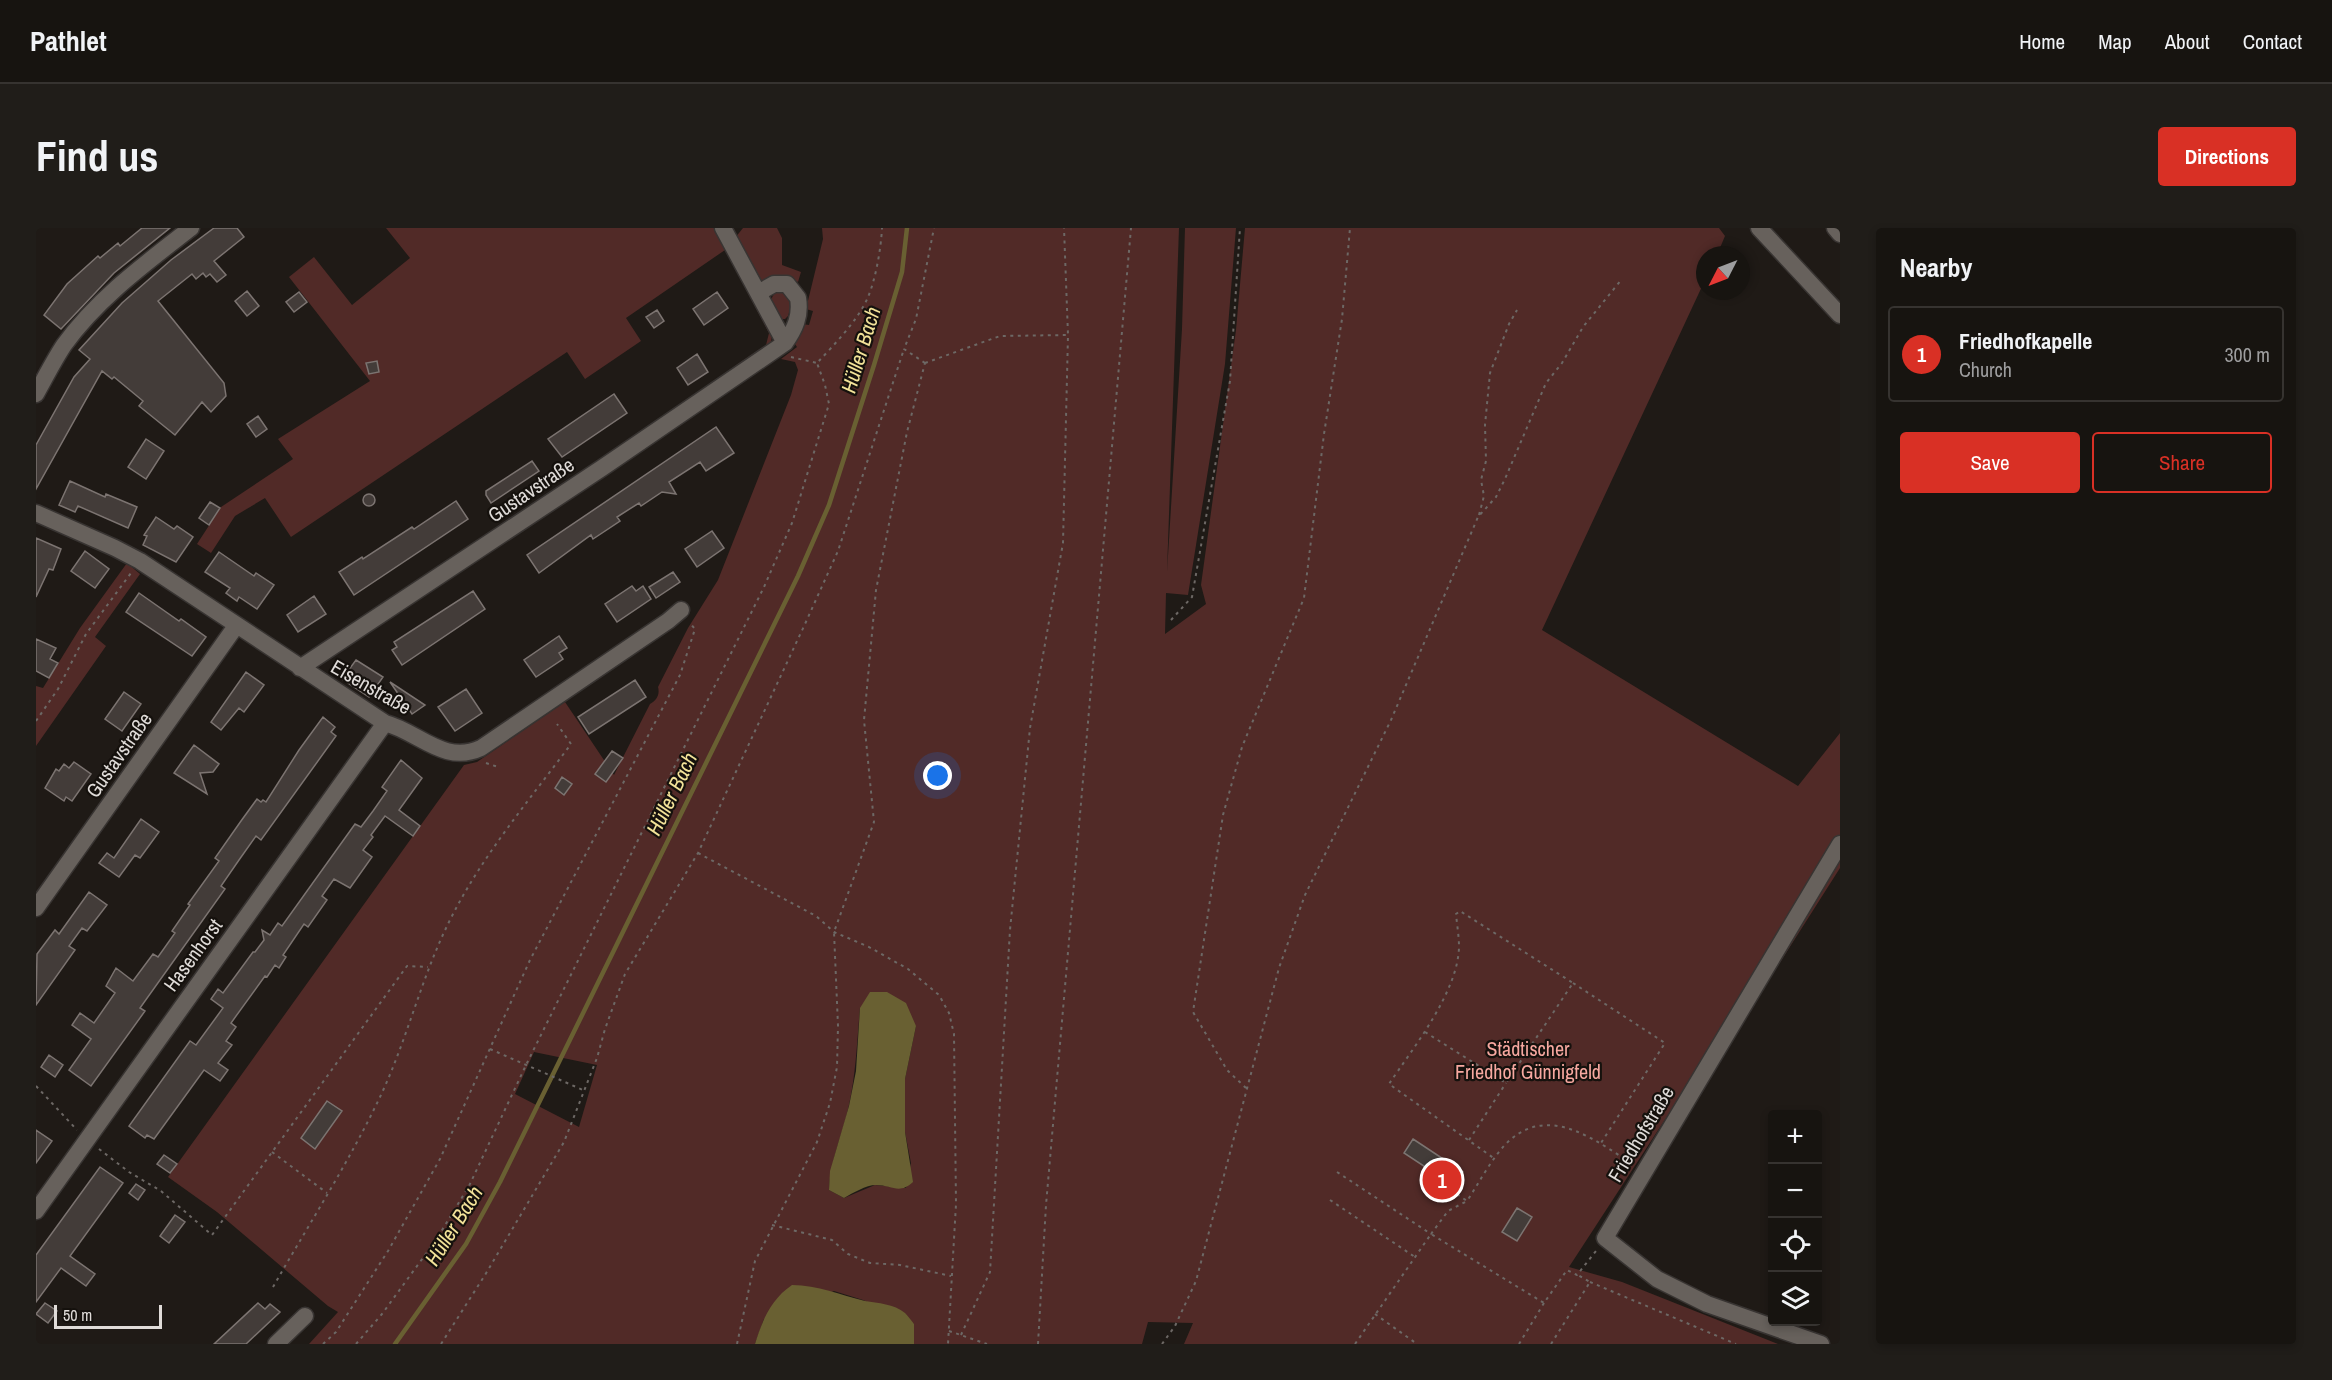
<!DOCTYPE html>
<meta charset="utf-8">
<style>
body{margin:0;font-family:"Archivo Narrow",sans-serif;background:#201d19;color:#f1f3f6}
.controls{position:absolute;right:18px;bottom:18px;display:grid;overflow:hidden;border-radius:6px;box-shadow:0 3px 9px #0003}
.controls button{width:54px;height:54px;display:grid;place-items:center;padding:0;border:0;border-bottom:2px solid #363330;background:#171410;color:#f1f3f6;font:30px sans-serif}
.compass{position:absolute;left:1660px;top:18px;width:54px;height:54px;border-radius:50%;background:#171410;box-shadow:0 3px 9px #0003;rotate:228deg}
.scale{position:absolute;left:18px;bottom:15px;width:108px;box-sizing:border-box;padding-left:6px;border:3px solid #e0dcd9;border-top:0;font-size:16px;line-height:21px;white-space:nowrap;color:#e0dcd9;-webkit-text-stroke:4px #15110d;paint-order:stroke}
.you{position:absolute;left:902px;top:548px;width:21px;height:21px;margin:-15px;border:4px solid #fff;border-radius:50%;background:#1a73e8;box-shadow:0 0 0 9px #1a73e833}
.badge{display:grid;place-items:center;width:39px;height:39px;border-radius:50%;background:#d93025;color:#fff;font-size:20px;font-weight:700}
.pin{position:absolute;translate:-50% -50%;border:3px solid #fff;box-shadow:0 2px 6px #0006}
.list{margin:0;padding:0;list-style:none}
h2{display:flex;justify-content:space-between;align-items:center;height:78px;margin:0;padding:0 24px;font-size:26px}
h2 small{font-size:20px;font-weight:400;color:#9e9e9f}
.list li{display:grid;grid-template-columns:39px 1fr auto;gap:18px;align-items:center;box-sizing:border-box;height:96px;margin:0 12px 12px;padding:0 12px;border:2px solid #363330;border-radius:6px}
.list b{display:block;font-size:22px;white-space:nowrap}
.list p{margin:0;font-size:20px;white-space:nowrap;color:#9e9e9f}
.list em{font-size:20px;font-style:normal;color:#9e9e9f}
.actions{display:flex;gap:12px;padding:18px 24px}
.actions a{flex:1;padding:14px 0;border:2px solid #d93025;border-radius:6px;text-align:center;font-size:21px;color:#d93025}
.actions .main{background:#d93025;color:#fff}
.icon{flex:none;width:33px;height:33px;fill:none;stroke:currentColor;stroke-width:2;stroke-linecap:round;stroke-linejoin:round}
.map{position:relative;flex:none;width:1804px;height:1116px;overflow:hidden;border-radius:6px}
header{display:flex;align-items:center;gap:36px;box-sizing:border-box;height:84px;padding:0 30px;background:#171410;border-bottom:2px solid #363330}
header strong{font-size:28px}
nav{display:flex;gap:33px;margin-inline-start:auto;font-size:21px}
.intro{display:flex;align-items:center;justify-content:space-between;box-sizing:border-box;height:144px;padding:0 36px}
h1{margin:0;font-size:42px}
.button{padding:15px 27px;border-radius:6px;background:#d93025;color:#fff;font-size:21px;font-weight:700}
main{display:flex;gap:36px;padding:0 36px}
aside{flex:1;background:#171410;border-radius:6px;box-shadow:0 3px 9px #0003}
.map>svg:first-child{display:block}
</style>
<header>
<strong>Pathlet</strong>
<nav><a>Home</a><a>Map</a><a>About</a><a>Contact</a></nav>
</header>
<div class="intro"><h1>Find us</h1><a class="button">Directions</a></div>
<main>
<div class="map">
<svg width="1804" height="1116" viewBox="0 0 1804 1116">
<rect width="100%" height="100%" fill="#1f1a16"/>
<!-- green -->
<path fill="#512a27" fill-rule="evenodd" d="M350,0H681L736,106L735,115L702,141L699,138L730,117L733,105L689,22L590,90L605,113L549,151L531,124L255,309L229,270L199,288L175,325L161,316L185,279L257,231L242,211L334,153L253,49L278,29L316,77L374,30Z
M707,0H741L746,10V37L765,44L762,54L748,47L724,53L699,10Z
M786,0H1143L1131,344L1146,101L1149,0H1200L1189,136L1152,367L1130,365L1129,406L1170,376L1165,357L1200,102L1209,0H1683L1689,8L1681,27H1669V52L1506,402L1762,558L1804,505V640L1710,788L1699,784L1533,1039L1586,1054L1742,1116H1148L1157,1095L1112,1094L1106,1116H878V1096L827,1072L798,1063L728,1091L719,1116H273L302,1084L292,1078L181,984L132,949L428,537L441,534L529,474L578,547L614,476C621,472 624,466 622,459L652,400L682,352L755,167L762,142L759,134L745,131L761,119L759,116L766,96L773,97L777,83L770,81L787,11ZM824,780L880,798L869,851V904L875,935L870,960L839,957L808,970L793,962C794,932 807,906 813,877C820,845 821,813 824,780ZM498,824L561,837L543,899L479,866Z
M741,63H748L756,75L752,88L749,91H743C737,80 730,73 741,63Z
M91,335L104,346L59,409L70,418L0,518V458L7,460L44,400Z"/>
<!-- water -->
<path fill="#696032" d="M834,764H851L870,775L880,798L869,851V904L877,954C863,967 856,957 840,957C830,957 817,965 808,970L793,962L794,943L813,878L820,843L824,780Z
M756,1057C782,1057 804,1067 829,1073C842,1075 858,1076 869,1085C872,1088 875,1092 878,1096V1116H719C726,1093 735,1071 756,1057Z"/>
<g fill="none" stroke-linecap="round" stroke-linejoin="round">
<!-- stream -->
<path stroke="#696032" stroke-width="4.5" d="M359,1116L430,1016L464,954L762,348L793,277L838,137L866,44L871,0"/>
</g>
<!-- building -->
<path fill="#433c39" stroke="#7c7471" stroke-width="1.5" d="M106,0H134L78,45L25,101L8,87L31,56L62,28L64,30L82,15L84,18Z
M178,0H201L208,9L178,33L190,47L181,54L174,46L170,49L167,45L160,51L156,46L122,73L188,155L190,168L175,184L166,174L139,207L103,178L107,173L78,149L76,151L66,143L0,261V217L38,149L54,131L43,122L86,75L135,32Z
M211,63L223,78L211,88L199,73Z
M263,64L271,74L258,84L250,74Z
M681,64L692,80L668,97L657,81Z
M621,82L628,93L618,100L610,89Z
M661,126L672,144L652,157L641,140Z
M341,133L343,144L333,146L330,135Z
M578,166L591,185L526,229L512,211Z
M222,188L231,201L220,209L211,196Z
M680,199L698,225L670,243L664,234L633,254L640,266L626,264L605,278L603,275L581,289L584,293L557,311L555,307L503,345L491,327Z
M110,211L128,223L110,251L92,239Z
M496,233L503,243L455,275L450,267V263Z
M34,253L69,269L70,266L101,279L92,300L42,278L39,284L23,277Z
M327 272a6 6 0 1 1 12 0a6 6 0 1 1-12 0Z
M420,273L432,291L318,367L303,344L326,329L327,331L376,299L378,301Z
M174,274L184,280L173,297L163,290Z
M120,289L138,301L141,298L157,309L140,334L107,317L111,308L108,307Z
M676,303L688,320L661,339L649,321Z
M0,310L25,321L17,342L13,341L0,369Z
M49,323L73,341L59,360L35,343Z
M183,324L218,348L220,345L238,357L221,381L203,369L201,373L190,365L194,360L169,344Z
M637,344L644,354L620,370L613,359Z
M596,358L600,363L607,358L615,371L581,394L569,376Z
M437,363L449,381L366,437L356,422L361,419L358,414Z
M103,365L143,393L145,391L170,409L156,428L90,384Z
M278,368L290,386L262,404L251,387Z
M523,408L531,420L523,425L527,431L500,449L488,432Z
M0,411L20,420L14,431L22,435L13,450L0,443Z
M320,432L347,449L333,469L306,451Z
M210,444L228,457L208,484L203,480L185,502L175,494Z
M599,452L610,469L553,506L542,489Z
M354,454L389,477L376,486Z
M430,461L446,485L419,503L402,479Z
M88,464L105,476L86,503L69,491Z
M287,489L299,499L295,504L300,508L225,612L220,608L203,632L185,658L189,661L104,780L109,783L55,858L33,842L55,811L36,797L44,785L58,795L79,765L70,758L80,740L97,753L117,726L122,729L139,705L136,703L154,677L152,676L183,633L179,630L205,593L221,571L225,574L227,572L230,574L263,522Z
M158,517L183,536L177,544L164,545L171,566L138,545Z
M576,523L587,530L570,554L559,546Z
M365,532L386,550L363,582L384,598L377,608L349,588L335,607L337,609L327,622L336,629L314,660L298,651L286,668L291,672L272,699L268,696L247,727L250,729L243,740L239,737L231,749L229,748L195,795L200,799L190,813L196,817L182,835L192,842L184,853L168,842L118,911L111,907L109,910L93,898L154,813L160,817L187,780L175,771L182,761L187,765L217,724H219L228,712L226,702L234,707L242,695L246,698L319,596L325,599L337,583L351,563L346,559Z
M38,534L55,546L36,573L30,569L28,573L9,560L20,541L23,543L28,536L33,540Z
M526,549L536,556L528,567L519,560Z
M105,591L123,604L104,630L99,627L83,649L63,635L71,625L78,630Z
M53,664L71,677L51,703L46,700L33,718L39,722L0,777L1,726L19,702L23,706Z
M13,827L27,837L19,849L5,839Z
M291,873L306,883L279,921L265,910Z
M0,902L16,913L0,935Z
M1377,911L1427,944L1407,974L1386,960L1397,944L1368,925Z
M128,927L141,936L134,945L121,936Z
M64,939L87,955L34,1028L59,1046L50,1058L25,1040L0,1074V1027Z
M100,956L109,962L102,972L93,965Z
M1481,980L1496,989L1481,1013L1466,1004Z
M139,987L149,994L133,1015L124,1008Z
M9,1075L21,1083L12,1095L0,1086Z
M222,1075L229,1081L234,1076L244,1084L210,1116H178Z"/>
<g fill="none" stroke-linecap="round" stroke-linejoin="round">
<!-- minor casing -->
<g stroke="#383432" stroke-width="19">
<path id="minor" d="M687,0L749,115
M1723,0L1804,87
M1799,0L1804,6
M0,166C9,150 18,132 28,117C62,70 110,35 155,0
M0,285L79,320L104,333L349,495C383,504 408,537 445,520L632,393L645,382
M264,440L566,240L749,115C759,101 765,88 762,70L751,56H738L722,65
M0,680L200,398
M0,983L349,495
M240,1116L269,1088
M1785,1116L1671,1076L1621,1051L1569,1010L1804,616"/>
</g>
<!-- path -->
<path stroke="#6d6865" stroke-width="2" stroke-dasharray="3 4.5" stroke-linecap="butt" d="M755,129L781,135
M889,135L868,121L880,91L898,0
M889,135L964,108L1032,107
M1443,287L1448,268L1445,252L1450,233L1449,197L1454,145L1473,96L1481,82
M1135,392L1156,369L1194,153L1204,0
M0,493L22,461L50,406L95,345
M450,535L462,539
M662,625L780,688L798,704L833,719L872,741L903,767L913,785L918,806L920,976L912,1116
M1537,755L1629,815L1565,915
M1389,804L1470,855L1537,755L1424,683L1420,686C1421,697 1423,708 1423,719C1422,764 1377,820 1353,856L1459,931
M454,821L547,862
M0,858L41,902
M1210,860L1191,842L1157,784L1187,587L1206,519L1268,370L1288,206L1306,91L1314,0
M1433,912L1470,855
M63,921L93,944L125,963L176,1007L371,738L392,739
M236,924L291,965
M1301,944L1395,1006L1412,983L1431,973
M1415,962L1431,973C1443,955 1458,926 1474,912C1514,877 1559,912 1595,935
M1294,972L1379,1029
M736,997L796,1012L812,1026L834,1035L864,1037L915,1048
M1554,1054L1700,1116
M237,1059C273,996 313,934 344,869C372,810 386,746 416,688C447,627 494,571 535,516L521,496
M1339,1086L1381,1116
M913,1103L951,1116
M925,1107L954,1044L974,702L994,500L1027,315L1032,107L1028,0
M287,1116L300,1104L352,1023L404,931L494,732L644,447L659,401L654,395
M320,1116L346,1086L400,1012L433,958L490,837L728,359L756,295L793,176L789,157L781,135C798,117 823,91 832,69C840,50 845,20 846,0
M405,1116L449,1047L528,914L561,830L569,801L589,746L662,625L769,396L802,323L868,121
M701,1116L719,1033L781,914L794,875L801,839L802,798L798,704L838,594L828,492L840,362L871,204L889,135
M1002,1116L1010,977L1095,0
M1126,1116L1139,1098L1160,1053L1243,740L1269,667L1355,492L1442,289L1460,269L1469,251L1510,155L1526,135L1547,99L1586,51
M1319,1116L1395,1006L1508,1075L1531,1042L1541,1047L1560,1023
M1483,1116L1508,1075
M1515,1116L1554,1054L1542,1047"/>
<!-- minor -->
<use href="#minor" stroke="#67615c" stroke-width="16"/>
</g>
<g text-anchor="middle" stroke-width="4.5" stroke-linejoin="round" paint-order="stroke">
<!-- street labels -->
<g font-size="20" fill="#e0dcd9" stroke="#15110d">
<text transform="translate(495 262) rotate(-34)" y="7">Gustavstraße</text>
<text transform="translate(335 459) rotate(30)" y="7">Eisenstraße</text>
<text transform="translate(83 527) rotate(-55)" y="7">Gustavstraße</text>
<text transform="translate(157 727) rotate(-54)" y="7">Hasenhorst</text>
<text transform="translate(1605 906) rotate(-59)" y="7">Friedhofstraße</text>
</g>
<!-- park labels -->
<g font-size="20" fill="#f7a8a0" stroke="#15110d">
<text x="1492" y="828">Städtischer<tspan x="1492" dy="23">Friedhof Günnigfeld</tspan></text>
</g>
<!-- water labels -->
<g font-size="21" font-style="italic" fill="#f3e399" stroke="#15110d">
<text transform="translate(825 122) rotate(-73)" y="7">Hüller Bach</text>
<text transform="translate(636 566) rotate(-64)" y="7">Hüller Bach</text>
<text transform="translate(418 998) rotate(-58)" y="7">Hüller Bach</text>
</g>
</g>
</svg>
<div class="controls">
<button>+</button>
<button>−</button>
<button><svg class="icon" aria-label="locate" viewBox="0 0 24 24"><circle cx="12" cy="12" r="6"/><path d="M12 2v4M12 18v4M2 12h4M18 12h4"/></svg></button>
<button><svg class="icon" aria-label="layers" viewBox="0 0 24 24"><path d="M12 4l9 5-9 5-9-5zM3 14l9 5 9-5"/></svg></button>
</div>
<svg class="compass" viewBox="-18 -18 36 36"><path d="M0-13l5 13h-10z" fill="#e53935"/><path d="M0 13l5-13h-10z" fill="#9e9e9f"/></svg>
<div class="scale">50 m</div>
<div class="you"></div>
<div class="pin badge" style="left:1406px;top:952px">1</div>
</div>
<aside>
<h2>Nearby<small></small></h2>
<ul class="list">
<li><span class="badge">1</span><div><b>Friedhofkapelle</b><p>Church</p></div><em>300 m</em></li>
</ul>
<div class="actions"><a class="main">Save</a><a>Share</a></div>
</aside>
</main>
